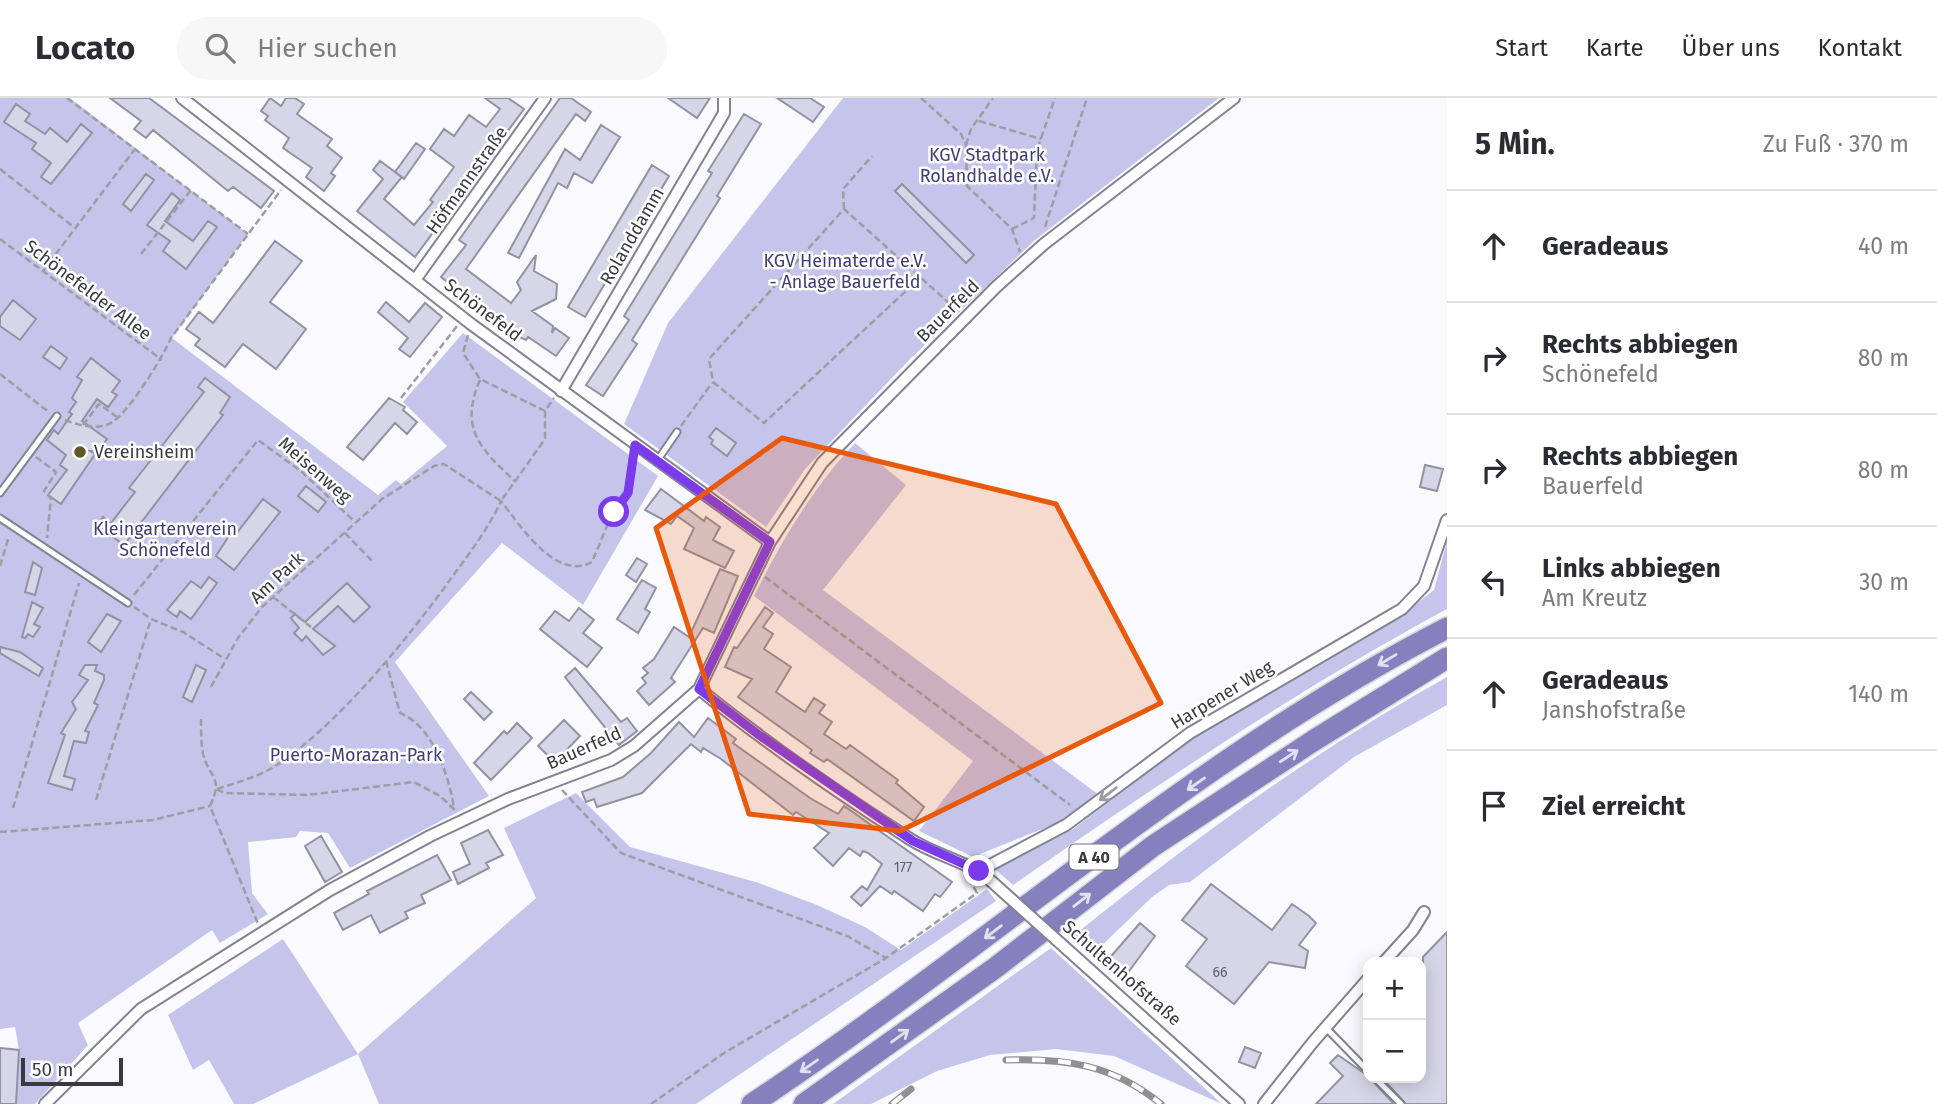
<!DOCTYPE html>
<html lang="de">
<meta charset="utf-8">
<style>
body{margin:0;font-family:"Fira Sans",sans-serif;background:#f7f7f7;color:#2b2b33}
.controls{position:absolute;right:21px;bottom:21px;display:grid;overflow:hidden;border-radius:14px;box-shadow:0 4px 18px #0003}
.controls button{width:63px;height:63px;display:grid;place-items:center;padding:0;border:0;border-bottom:2px solid #e1e1e2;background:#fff;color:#2b2b33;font:35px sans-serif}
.scale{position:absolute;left:21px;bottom:18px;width:102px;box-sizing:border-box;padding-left:7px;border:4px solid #393940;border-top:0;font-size:19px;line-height:24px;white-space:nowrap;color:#393940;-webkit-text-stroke:5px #fff;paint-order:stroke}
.stop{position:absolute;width:21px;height:21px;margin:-16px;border:5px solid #7c3aed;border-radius:50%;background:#fff}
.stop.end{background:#7c3aed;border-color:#fff;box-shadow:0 2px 7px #0008}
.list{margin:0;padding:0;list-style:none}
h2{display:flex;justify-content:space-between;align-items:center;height:91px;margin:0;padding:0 28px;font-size:30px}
h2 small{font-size:23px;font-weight:400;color:#7c7c81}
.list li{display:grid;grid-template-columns:46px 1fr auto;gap:21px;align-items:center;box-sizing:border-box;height:112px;padding:0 28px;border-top:2px solid #e1e1e2}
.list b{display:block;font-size:26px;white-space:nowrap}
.list p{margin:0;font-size:23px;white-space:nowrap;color:#7c7c81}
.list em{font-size:23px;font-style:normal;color:#7c7c81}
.icon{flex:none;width:38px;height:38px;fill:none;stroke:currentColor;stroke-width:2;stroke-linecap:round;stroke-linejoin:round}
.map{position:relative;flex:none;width:1447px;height:1006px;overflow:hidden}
header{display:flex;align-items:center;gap:42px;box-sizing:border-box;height:98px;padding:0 35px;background:#fff;border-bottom:2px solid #e1e1e2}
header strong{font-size:33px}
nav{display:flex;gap:38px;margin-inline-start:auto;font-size:24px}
.search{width:490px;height:63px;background:#f7f7f7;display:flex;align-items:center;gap:18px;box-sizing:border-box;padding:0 24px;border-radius:38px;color:#7c7c81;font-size:26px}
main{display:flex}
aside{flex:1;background:#fff}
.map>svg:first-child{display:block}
</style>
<header>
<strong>Locato</strong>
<div class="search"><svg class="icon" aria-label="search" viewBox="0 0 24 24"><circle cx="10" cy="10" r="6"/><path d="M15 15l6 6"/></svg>Hier suchen</div>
<nav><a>Start</a><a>Karte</a><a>Über uns</a><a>Kontakt</a></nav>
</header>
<main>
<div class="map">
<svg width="1447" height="1006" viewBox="0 0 1447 1006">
<rect width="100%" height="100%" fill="#fafafe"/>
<!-- green -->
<path fill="#c5c5eb" d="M0,0H70L248,136L172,240L378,397L396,382L401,386L447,348L403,304L463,235L658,378L583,507L502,445L395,564L489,698L350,770L328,735L300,733L296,739L248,744L252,795L268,816L220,845L212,832L78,925L88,947L35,1006H16L19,952L15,929L0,931Z
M843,0H1219L1035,142L911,260L805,371L766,429L624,326L668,225Z
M855,345L906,387L823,492L1099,697L1055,726L980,756L977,761L919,733L973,663L754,498C782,442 812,391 855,345Z
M1447,443V511C1295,593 1154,689 1013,787L995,771L1072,732L1194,639L1403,516L1434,492Z
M1447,579V607L1354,659L1190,784L1169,787L1152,799L1091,858L1071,840C1190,743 1313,654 1447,579Z
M576,695L630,749L759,785L817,807L865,829L901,852L987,791L996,803L696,1006H379L358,956L253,1006H234L209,962L193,972L168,917L283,841L358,956L536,800L504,730Z
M1051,850L1222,1006L1114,958L1056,951L990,957L937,973L871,1006H833Z"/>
<!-- building -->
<path fill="#d6d6e8" stroke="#9292a3" stroke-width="2" d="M110,0H149L274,93L261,110L233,89L228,93L153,32L146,40L134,31L141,23Z
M270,0L281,8L286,0H295L304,6L297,16L332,41L327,48L342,60L331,75L335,78L324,93L306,79L312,70L283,50L289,40L265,22L268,18L261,13Z
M485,0H508L524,11L415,159L357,113L383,81L373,72L380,63L402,79L384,101L414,127L433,104L430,102L454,69L430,51L444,31L454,38L469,17L486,29L500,11Z
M560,0H571L591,14L585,23L576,16L466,171L511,205L521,192L517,184L536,157L534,173L557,186L556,201L532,213L553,228L552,235L555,230L569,240L556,258L528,239L526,242L519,239L441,179L466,147L459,142Z
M668,0H710L697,20Z
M777,0H810L824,9L813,24Z
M16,6L30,16L25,23L45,36L50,30L67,44L81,26L92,35L51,86L41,79L51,65L32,51L36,45L4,24Z
M744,16L761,26L717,98L720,100L632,242L637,246L603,298L586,287L629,222L624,218L712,75L708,73Z
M601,27L620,39L592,85L574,75L567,90L558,85L519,160L508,155L565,51L580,62Z
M416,45L425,51L404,81L395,74Z
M652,67L669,78L585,219L568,209Z
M146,76L154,82L131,113L123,106Z
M902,86L974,157L966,165L895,93Z
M172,95L180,102L165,123L193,143L208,123L217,129L186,171L163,153L170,143L147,127Z
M275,143L302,163L270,204L306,231L276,271L243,246L225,269L195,247L200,241L186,231L199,214L213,225Z
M13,202L36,221L20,242L0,228V219Z
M386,204L409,224L425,205L442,219L410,259L399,251L408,240L378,214Z
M51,248L67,260L60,271L43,259Z
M91,260L120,283L112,294L117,297L108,309L97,301L82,323L107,341L98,353H90L95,356L61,406L48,397L67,372L60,367L66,357L47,342L54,332L58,336L72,316L69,314L76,304L72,300L82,282L77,279Z
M205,280L230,299L220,315L223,317L124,447L97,427L103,419L111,425L135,394L129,390L204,294L198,289Z
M389,300L405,309L403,312L417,324L407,336L395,325L363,362L347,349Z
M716,330L736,345L727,358L711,346L713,342L709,339Z
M1425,367L1443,371L1437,393L1420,389Z
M306,388L326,404L318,414L298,398Z
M661,391L704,423L706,419L720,429L713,442L734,453L725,470L684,451L694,430L677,418L671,426L645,412Z
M263,401L280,414L234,472L216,458L232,433L236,436Z
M637,460L647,466L636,484L626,477Z
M33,464L42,470L35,497L25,494Z
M720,471L738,478L714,535L703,530L671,580L675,584L649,607L637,593L646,585L642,580L648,575L643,570L654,561L674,529L689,539Z
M209,479L217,485L191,521L180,513L177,519L167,512L191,483L201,490Z
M642,482L656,490L645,511L650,514L638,535L617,521Z
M347,485L370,509L354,524L338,508L313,531L335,548L323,557L306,538L302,543L294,535L299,530L291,520L295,516L305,524Z
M32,504L43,510L34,526L40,529L33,539L28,536L25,540L22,539Z
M765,509L773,515L763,529L773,536L764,551L791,569L776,594L805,614L814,600L825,607L819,615L832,624L824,636L846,651L850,647L898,682L896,685L924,709L914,723L827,661L824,664L810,655L812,652L738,599L752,581L725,569L734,549L737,550Z
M579,510L594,522L583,535L602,550L587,569L540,531L555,513L569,523Z
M107,516L121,523L101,554L88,544Z
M0,549L20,554L43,570L39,578L0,555Z
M85,567H97L95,573L104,577V582L94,605L98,607L85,633L89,634L86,645L74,643L64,678L75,681L72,692L48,685L65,637L61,635L76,611L72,604L88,582L79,577Z
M196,567L206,572L192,604L183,599Z
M575,570L621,624L627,620L637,633L619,647L565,579Z
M471,594L492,614L484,622L464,601Z
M708,620L736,641L733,645L810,700L838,716L844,708L952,784L940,799L935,796L923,813L894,793L892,796L880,788L861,808L851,799L862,788L867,792L882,766L868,755L863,753L860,758L849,750L833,768L814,750L829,735L796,714L793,717L721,661L703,650L701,654L691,646L642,695L597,709L594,701L586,704L582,694L623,679L651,655L679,624L694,639Z
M564,622L580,638L555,664L538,648Z
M517,625L532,640L491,682L474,665L504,633L507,636Z
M488,732L503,757L486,765L489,770L458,786L453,774L470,766L461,745Z
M321,738L342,774L325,784L305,748Z
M437,757L451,782L421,797L425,805L405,814L408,820L380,835L371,817L343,832L334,815L369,796L367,793Z
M1211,786L1272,832L1292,806L1309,818L1316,825L1299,847L1308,853L1305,870L1269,864L1234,906L1186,868L1207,841L1182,822Z
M1140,825L1155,838L1124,880L1106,864Z
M1447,834V1006H1406L1382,980H1421V864L1423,867V859Z
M1245,949L1261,955L1255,970L1239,964Z
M0,950L19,952L16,1006H0Z
M1338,957L1368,978L1394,1006H1316L1343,978L1330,965Z"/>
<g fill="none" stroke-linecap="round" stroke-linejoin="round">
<!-- lane casing -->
<g stroke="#828292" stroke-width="9">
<path id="lane" d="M657,363L677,334
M0,395L57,318
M0,420L128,505
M1325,929L1368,973
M1375,980L1401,1006"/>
</g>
<!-- street casing -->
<g stroke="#828292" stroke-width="14">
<path id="street" d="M182,0L471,226L770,444
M415,182L545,0
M561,293L724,15V0
M699,591C766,645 838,695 910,741C936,758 966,762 991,783
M979,773L1066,727L1190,635L1402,511L1424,488L1447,422
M1079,862L1239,1006
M1384,864L1413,832L1424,814
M45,1006L141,911L330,792L430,738L508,701L611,662L634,648L699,591L770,444L822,365L996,189L1044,146L1234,0
M1264,1006L1313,944L1368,881"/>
</g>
<!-- highway casing -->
<g stroke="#d7d7d9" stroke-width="24">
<path id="highway" d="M752,1006C986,851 1197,658 1447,530
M804,1006L995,870L1153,748L1313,643L1447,560"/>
</g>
<!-- path -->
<path stroke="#9d9da3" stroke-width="2.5" stroke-dasharray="7 3.5" stroke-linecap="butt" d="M67,0L248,136
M921,0L961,36L966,47L967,88L1012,131L1020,154
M979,23L1041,41
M966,47L971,31L993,0
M0,71L75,130
M844,111L843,91L872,58
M1045,129L1087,0
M1012,131L1034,120L1037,52L1055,0
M0,141L162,262
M141,156L191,92
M43,173L135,51
M921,179L764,325L713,284L709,261L844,111L958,213
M468,237L463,255L480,281L545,313
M0,276L50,315
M480,282C459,330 480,351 515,383
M401,300L457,228
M65,322C78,327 96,332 109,326C127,318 163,259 171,240L281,92
M83,327L99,306L117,319
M681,328L712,285
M36,359L56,374L44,393L51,400L47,440
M345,435L373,464
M0,468L9,438
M765,479L1070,707
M134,497L258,342L302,374L355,424
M273,499L311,529
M134,509L151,521L183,534L225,561
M386,563L400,615C433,628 449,678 454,710
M211,589L238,540L262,509L382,401L434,368L444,366L501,403L545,341V313L554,300
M201,621C201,633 201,644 203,656C210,682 224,678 210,708L258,826
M217,691C238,684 258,679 277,667C342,623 409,539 455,475C472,452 489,429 501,403C520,427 556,484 592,464L612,416L628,395L633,358
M217,691L224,695L307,697L414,684L440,698L457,714
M562,692L621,755L847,838L886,860
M96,702L151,521
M13,710L79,485
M0,734L153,722L210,708
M651,1006L724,955L886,860L977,795L969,781"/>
<!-- lane -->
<use href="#lane" stroke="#fff" stroke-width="5"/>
<!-- street -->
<use href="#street" stroke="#fff" stroke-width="10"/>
<!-- highway -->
<use href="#highway" stroke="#8481be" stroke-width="21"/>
<!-- rail casing -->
<g stroke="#8f8f95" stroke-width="7">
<path id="rail" d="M1006,962C1067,960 1113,967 1161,1006
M892,1006L911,991"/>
</g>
<!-- rail -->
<use href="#rail" stroke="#fff" stroke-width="4.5" stroke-dasharray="13" stroke-linecap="butt"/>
<!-- street-bridge casing -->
<g stroke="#828292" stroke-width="14" stroke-linecap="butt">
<path id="street-bridge" d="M991,783L1079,862"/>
</g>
<!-- street-bridge -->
<use href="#street-bridge" stroke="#fff" stroke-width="10"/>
</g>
<!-- one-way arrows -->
<defs><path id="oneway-shaft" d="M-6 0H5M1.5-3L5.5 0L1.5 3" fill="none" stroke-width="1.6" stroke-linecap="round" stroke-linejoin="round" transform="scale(1.75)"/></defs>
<g stroke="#e0e0ef">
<use href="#oneway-shaft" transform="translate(1387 562) rotate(149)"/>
<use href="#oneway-shaft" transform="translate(1289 658) rotate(-33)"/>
<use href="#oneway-shaft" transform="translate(1196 686) rotate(145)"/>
<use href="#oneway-shaft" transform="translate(1082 802) rotate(-38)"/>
<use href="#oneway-shaft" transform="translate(993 834) rotate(143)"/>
<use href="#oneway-shaft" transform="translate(900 938) rotate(-36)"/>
<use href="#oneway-shaft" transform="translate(809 968) rotate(145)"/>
</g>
<use stroke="#9c9ca0" href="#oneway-shaft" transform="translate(1108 696) rotate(143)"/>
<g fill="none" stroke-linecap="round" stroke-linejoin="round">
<!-- route -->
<path stroke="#7c3aed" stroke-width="9" d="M614,414L628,395L635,347L770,444L699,591L759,637L913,743L979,773"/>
</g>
<!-- marked area -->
<path fill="#e8590c" fill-opacity="0.2" stroke="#e8590c" stroke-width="5" stroke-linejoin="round" d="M782,340L1056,406L1161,605L900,733L749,716L656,430Z"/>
<!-- markers -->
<circle fill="#5c5925" stroke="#fff" stroke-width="2.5" cx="80" cy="354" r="7"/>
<g text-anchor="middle" stroke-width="5" stroke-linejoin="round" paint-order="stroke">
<!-- number labels -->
<g font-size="14" fill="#60606a">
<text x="903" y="774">177</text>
<text x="1220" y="879">66</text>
</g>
<!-- shield labels -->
<rect fill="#fff" stroke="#747479" stroke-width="2" x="1069.5" y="746.5" width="49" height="25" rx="5"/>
<g font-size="16" font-weight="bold" fill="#393940">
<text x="1094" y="765">A 40</text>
</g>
<!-- park labels -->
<g font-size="18" fill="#413b78" stroke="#fff">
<text x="987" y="63">KGV Stadtpark<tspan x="987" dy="21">Rolandhalde e.V.</tspan></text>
<text x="845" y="169">KGV Heimaterde e.V.<tspan x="845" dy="21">- Anlage Bauerfeld</tspan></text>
<text x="165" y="437">Kleingartenverein<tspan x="165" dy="21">Schönefeld</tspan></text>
<text x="356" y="663">Puerto-Morazan-Park</text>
</g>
<!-- street labels -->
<g font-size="18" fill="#393940" stroke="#fff">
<text transform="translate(467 82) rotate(-55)" y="6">Höfmannstraße</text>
<text transform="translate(632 138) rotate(-60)" y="6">Rolanddamm</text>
<text transform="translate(88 192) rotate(37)" y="6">Schönefelder Allee</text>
<text transform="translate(483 212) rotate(37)" y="6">Schönefeld</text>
<text transform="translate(948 213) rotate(-45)" y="6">Bauerfeld</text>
<text transform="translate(315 372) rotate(41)" y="6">Meisenweg</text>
<text transform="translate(277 480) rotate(-43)" y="6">Am Park</text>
<text transform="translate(1222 597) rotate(-31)" y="6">Harpener Weg</text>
<text transform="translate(584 650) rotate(-24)" y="6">Bauerfeld</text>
<text transform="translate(1122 875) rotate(41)" y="6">Schultenhofstraße</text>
</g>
<!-- poi labels -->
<g font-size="18" fill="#393940" stroke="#fff" text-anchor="start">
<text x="94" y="360">Vereinsheim</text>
</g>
</g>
</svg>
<div class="controls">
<button>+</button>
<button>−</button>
</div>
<div class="scale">50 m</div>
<div class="stop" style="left:614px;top:414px"></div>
<div class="stop end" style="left:979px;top:773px"></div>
</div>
<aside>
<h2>5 Min.<small>Zu Fuß · 370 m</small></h2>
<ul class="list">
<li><svg class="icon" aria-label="ahead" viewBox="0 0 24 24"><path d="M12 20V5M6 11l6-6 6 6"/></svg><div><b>Geradeaus</b></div><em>40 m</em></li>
<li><svg class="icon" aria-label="right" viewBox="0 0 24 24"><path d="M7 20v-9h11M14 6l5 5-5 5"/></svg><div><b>Rechts abbiegen</b><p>Schönefeld</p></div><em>80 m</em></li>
<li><svg class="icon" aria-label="right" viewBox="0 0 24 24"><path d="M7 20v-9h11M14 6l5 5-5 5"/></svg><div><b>Rechts abbiegen</b><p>Bauerfeld</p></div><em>80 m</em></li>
<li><svg class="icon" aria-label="left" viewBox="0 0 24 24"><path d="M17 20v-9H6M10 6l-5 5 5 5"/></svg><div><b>Links abbiegen</b><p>Am Kreutz</p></div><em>30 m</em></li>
<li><svg class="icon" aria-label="ahead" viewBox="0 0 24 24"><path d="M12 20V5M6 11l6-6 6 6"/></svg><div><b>Geradeaus</b><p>Janshofstraße</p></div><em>140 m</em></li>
<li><svg class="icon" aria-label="arrive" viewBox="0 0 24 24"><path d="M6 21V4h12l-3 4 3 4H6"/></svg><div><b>Ziel erreicht</b></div></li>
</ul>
</aside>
</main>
